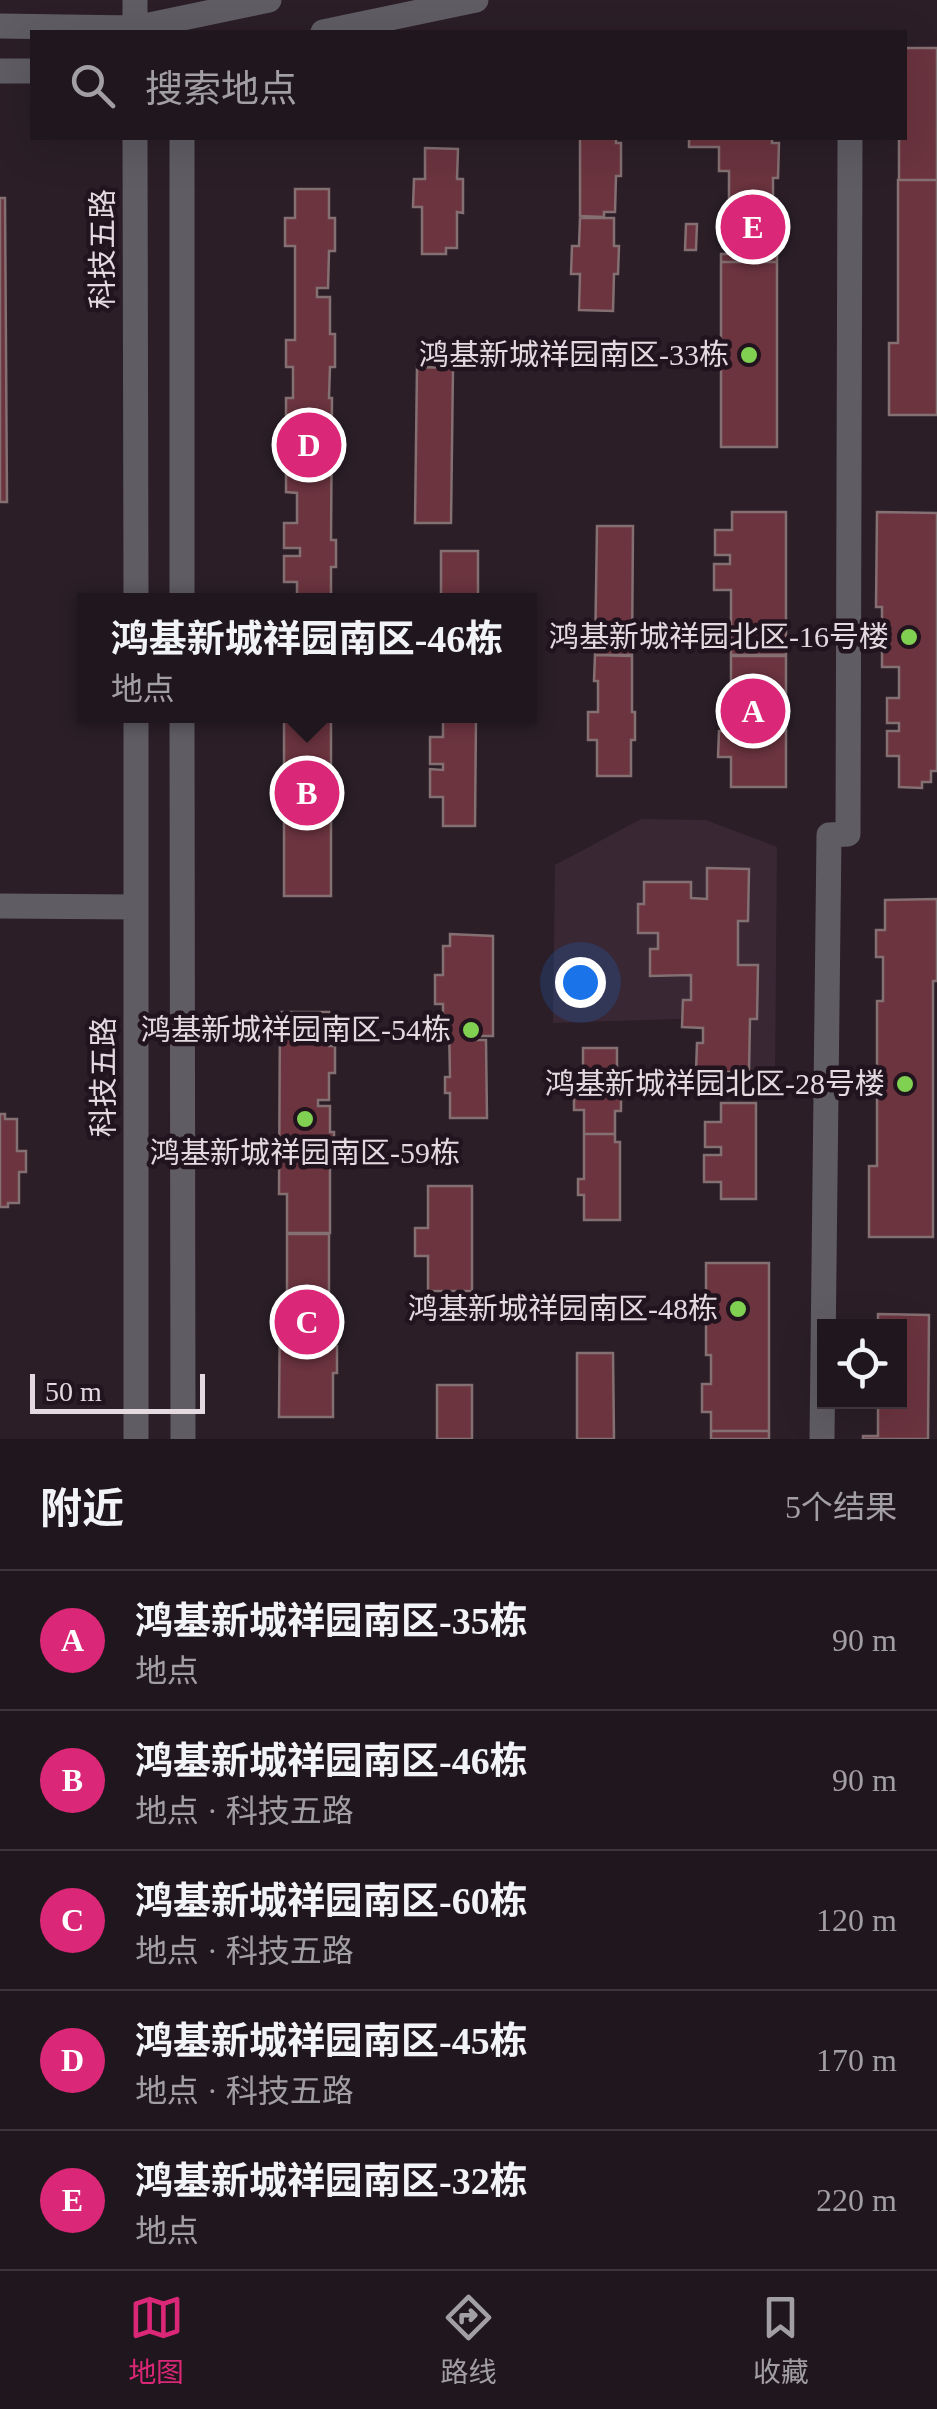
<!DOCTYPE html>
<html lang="zh">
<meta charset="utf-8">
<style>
body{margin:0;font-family:"Times New Roman","Noto Sans SC",serif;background:#281f26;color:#f1f3f6}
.controls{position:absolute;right:30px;bottom:30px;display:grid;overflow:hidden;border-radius:0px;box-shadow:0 10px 40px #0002}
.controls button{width:90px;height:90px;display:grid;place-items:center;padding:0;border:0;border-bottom:2px solid #3d353b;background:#20161d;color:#f1f3f6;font:50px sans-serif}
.scale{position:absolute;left:30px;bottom:25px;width:175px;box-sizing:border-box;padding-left:10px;border:5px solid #e3d9df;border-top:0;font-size:28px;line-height:35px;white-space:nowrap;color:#e3d9df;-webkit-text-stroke:8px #22141e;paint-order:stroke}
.you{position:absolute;left:580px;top:982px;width:35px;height:35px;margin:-25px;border:8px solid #fff;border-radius:50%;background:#1a73e8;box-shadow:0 0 0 15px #1a73e833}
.badge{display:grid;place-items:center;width:65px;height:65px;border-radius:50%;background:#db2777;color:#fff;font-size:32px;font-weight:700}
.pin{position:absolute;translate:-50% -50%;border:5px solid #fff;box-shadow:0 2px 10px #0006}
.popup{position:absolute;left:77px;top:593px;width:460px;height:130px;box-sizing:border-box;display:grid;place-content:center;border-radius:0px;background:#20161d;filter:drop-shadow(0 2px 8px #0005);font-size:32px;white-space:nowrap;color:#a29fa4}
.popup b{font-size:38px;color:#f1f3f6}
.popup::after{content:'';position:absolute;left:50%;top:100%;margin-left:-20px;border:20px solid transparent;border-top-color:#20161d}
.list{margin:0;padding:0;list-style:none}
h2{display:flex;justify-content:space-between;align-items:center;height:130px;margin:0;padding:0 40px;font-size:42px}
h2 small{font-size:32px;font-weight:400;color:#a29fa4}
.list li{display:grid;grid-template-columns:65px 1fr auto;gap:30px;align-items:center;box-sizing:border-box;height:140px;padding:0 40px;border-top:2px solid #3d353b}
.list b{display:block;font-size:38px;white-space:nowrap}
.list p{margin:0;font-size:32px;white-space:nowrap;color:#a29fa4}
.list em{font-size:32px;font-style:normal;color:#a29fa4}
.icon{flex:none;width:55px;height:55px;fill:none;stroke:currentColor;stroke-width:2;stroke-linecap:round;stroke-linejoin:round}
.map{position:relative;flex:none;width:937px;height:1439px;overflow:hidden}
.search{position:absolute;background:#20161d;box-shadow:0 10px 40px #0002;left:30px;right:30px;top:30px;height:110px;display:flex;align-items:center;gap:25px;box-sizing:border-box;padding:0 35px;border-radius:0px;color:#a29fa4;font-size:38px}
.sheet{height:830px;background:#20161d}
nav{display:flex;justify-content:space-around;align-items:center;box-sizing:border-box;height:140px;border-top:2px solid #3d353b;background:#20161d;font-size:28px;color:#a29fa4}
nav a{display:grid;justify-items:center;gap:5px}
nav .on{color:#db2777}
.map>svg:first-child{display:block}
</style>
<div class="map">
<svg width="937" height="1439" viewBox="0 0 937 1439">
<rect width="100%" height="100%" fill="#2b1e27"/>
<!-- built -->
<path fill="#392734" d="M641,819L706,820L777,847L775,1081H709L708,1018L553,1023L555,865Z"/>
<!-- building -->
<path fill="#6b343f" stroke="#846f72" stroke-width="2.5" d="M904,48H937V180H899V138H885H904Z
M580,138H616V143H621V176H616L615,212H604V217L580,216Z
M689,138H772V143H779L778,178H773V199H777V262H721V254H729V171H719V147H689Z
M425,148L458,149L457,179H463V213L457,212V248H446V254H422V207H413L414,179H425Z
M898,180H937V415H889V343H898Z
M295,189H329V218H335V251H329L328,288H317V297H330V334H335V367H330L329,398H332L331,540H336V567H331V600H291V596H297V582H284V556H300V548H284V523H297V493L286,492V398H293V367H286V340H295V246H285V218H295Z
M0,198H5L7,502H0Z
M580,218H614V246H619L618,274H614L613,311L579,310L580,274H571L572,246H579Z
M686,224H697L696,250H685Z
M721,262H777V447H721Z
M417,367L453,368L451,523H415Z
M732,512H786V655H731V590H714V564H730V555H715V530H732Z
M877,512L937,513V771H931V782H922V788L899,787V756H887V731H899V723H887V698H899V667H882V607H876Z
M597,526H633L632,655H595Z
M441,551H478V600H441Z
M595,655L632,656V712H635V740H631V776H597V740H588V712H598V681H594Z
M731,656H786V787H731V757H718L719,731H731V723H719V698H731Z
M284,716H331V896H284Z
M443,716H476L475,826H443V797H430V769L443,770V764H430V737H443Z
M707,868L749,869L748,921H738V965H758L757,1019H750L749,1072H696L697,1043H703V1028L682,1027L683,1000H691V975L650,976V949H658V933H638V904H644V882H691V898L707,899Z
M937,899V981H933V1237H869V1166H877V1001H883V957H876V930H885V900Z
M450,934L493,936V1036H474V1040H486L487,1118H450V1093H445V1077H450L449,1024H443V1004H435V975H443V946H450Z
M280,1012H329V1046H335V1073H329V1100H318V1106H330V1132H334V1158H330V1233H287V1194H279Z
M583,1048H617V1085H621V1111H615V1134H584V1110H574V1084H583Z
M721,1103H756V1199H721V1182H704V1155H721V1147H705V1122H721Z
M0,1114H5V1119H17V1151H26V1172H19V1203H8V1207H0Z
M584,1134H615V1142H620V1220H584V1195H578V1179H584Z
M428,1186H472V1291H428V1256H415V1228H428Z
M287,1234H329V1298H334L333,1346H337V1373H333V1417H279L280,1298H287Z
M706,1263H769V1431H711V1412H702V1384H711V1355H706Z
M878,1314L929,1315L928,1439H863V1436H878V1402H900V1326H878Z
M577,1353H613L614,1439H577Z
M437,1385H472V1439H437Z
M711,1431H769V1439H711Z"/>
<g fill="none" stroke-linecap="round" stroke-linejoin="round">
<!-- minor -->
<path stroke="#605c64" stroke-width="25" d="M822,1439L829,835L848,834L850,138"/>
<!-- tertiary -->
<path stroke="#605c64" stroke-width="25" d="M135,0V32
M0,26L135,28L269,0
M323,32L476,0
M0,71H32
M135,138L136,600
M182,138V600
M136,716V1439
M182,716L183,1439
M0,906L136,907"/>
</g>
<!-- markers -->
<g fill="#80d051" stroke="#22141e" stroke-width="4">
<circle cx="749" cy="355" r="10"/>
<circle cx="909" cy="637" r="10"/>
<circle cx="471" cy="1030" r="10"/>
<circle cx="905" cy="1084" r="10"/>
<circle cx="305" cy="1119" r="10"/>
<circle cx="738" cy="1309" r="10"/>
</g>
<g text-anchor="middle" stroke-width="9" stroke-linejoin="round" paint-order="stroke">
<!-- street labels -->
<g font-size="30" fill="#e3d9df" stroke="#22141e">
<text transform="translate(103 249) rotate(-90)" y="10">科技五路</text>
<text transform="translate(104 1077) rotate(-90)" y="10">科技五路</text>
</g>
<!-- poi labels -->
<g font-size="30" fill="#e3d9df" stroke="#22141e" text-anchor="end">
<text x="729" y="365">鸿基新城祥园南区-33栋</text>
<text x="889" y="647">鸿基新城祥园北区-16号楼</text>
<text x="451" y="1040">鸿基新城祥园南区-54栋</text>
<text x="885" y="1094">鸿基新城祥园北区-28号楼</text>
<text x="305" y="1163" text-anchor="middle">鸿基新城祥园南区-59栋</text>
<text x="718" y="1319">鸿基新城祥园南区-48栋</text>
</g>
</g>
</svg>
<div class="controls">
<button><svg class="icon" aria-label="locate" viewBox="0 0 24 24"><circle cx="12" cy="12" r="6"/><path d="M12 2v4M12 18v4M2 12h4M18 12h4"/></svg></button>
</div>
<div class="scale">50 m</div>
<div class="you"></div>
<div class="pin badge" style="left:753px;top:711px">A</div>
<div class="pin badge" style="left:307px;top:793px">B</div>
<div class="popup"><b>鸿基新城祥园南区-46栋</b>地点</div>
<div class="pin badge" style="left:307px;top:1322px">C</div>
<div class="pin badge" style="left:309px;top:445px">D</div>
<div class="pin badge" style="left:753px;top:227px">E</div>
<div class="search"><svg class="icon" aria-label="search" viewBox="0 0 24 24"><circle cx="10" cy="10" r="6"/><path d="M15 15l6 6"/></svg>搜索地点</div>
</div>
<section class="sheet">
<h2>附近<small>5个结果</small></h2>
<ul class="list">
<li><span class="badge">A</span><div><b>鸿基新城祥园南区-35栋</b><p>地点</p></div><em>90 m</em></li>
<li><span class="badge">B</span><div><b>鸿基新城祥园南区-46栋</b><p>地点 · 科技五路</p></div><em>90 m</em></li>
<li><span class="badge">C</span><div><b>鸿基新城祥园南区-60栋</b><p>地点 · 科技五路</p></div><em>120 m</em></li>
<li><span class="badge">D</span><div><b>鸿基新城祥园南区-45栋</b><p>地点 · 科技五路</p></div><em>170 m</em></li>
<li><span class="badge">E</span><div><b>鸿基新城祥园南区-32栋</b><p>地点</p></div><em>220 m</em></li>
</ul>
</section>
<nav>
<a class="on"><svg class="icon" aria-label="map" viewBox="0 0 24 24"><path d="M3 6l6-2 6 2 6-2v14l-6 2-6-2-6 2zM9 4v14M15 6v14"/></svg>地图</a>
<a><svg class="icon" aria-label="directions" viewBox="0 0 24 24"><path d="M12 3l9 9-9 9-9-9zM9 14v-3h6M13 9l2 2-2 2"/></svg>路线</a>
<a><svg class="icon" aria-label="saved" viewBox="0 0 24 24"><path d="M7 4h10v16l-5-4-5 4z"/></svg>收藏</a>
</nav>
